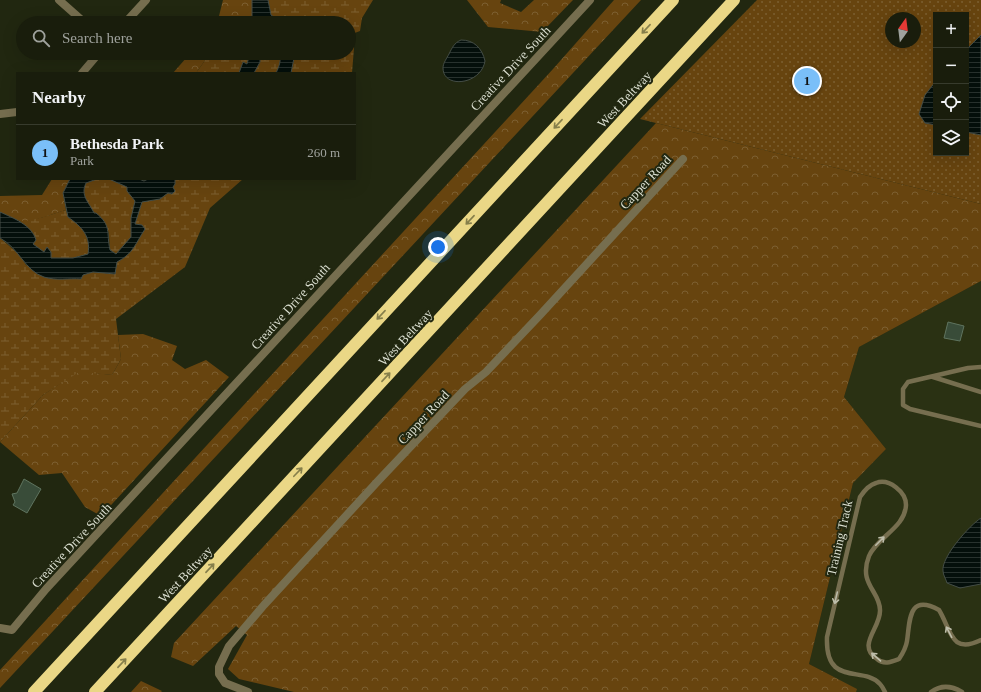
<!DOCTYPE html>
<meta charset="utf-8">
<style>
body{margin:0;font-family:Georgia,serif;background:#222615;color:#f1f3f6}
.controls{position:absolute;right:12px;top:12px;display:grid;overflow:hidden;border-radius:0px;box-shadow:0 4px 16px #0002}
.controls button{width:36px;height:36px;display:grid;place-items:center;padding:0;border:0;border-bottom:1px solid #373b2d;background:#191d0c;color:#f1f3f6;font:20px sans-serif}
.compass{position:absolute;left:885px;top:12px;width:36px;height:36px;border-radius:50%;background:#191d0c;box-shadow:0 4px 16px #0002;rotate:14deg}
.you{position:absolute;left:438px;top:247px;width:14px;height:14px;margin:-10px;border:3px solid #fff;border-radius:50%;background:#1a73e8;box-shadow:0 0 0 6px #1a73e833}
.badge{display:grid;place-items:center;width:26px;height:26px;border-radius:50%;background:#7abff8;color:#111;font-size:13px;font-weight:700}
.pin{position:absolute;translate:-50% -50%;border:2px solid #fff;box-shadow:0 1px 4px #0006}
.list{margin:0;padding:0;list-style:none}
h2{display:flex;justify-content:space-between;align-items:center;height:52px;margin:0;padding:0 16px;font-size:17px}
h2 small{font-size:13px;font-weight:400;color:#9fa29d}
.list li{display:grid;grid-template-columns:26px 1fr auto;gap:12px;align-items:center;box-sizing:border-box;height:56px;padding:0 16px;border-top:1px solid #373b2d}
.list b{display:block;font-size:15px;white-space:nowrap}
.list p{margin:0;font-size:13px;white-space:nowrap;color:#9fa29d}
.list em{font-size:13px;font-style:normal;color:#9fa29d}
.icon{flex:none;width:22px;height:22px;fill:none;stroke:currentColor;stroke-width:2;stroke-linecap:round;stroke-linejoin:round}
.map{position:relative;flex:none;width:981px;height:692px;overflow:hidden}
.search{position:absolute;background:#191d0c;box-shadow:0 4px 16px #0002;left:16px;top:16px;width:340px;height:44px;display:flex;align-items:center;gap:10px;box-sizing:border-box;padding:0 14px;border-radius:22px;color:#9fa29d;font-size:15px}
.panel{position:absolute;background:#191d0c;box-shadow:0 4px 16px #0002;left:16px;top:72px;width:340px;height:108px;border-radius:0px}
.map>svg:first-child{display:block}
</style>
<div class="map">
<svg width="981" height="692" viewBox="0 0 981 692">
<defs>
<pattern id="green-dots" width="8" height="8" patternUnits="userSpaceOnUse"><rect width="8" height="8" fill="#67440f"/><path d="M2 2h.1M6 6h.1" fill="none" stroke="#7c5f31" stroke-width="1.8" stroke-linecap="round"/></pattern>
<pattern id="forest-crowns" width="20" height="18" patternUnits="userSpaceOnUse"><rect width="20" height="18" fill="#67440f"/><path d="M2 6a3 3 0 1 1 6 0M12 15a3 3 0 1 1 6 0" fill="none" stroke="#7c5f31"/></pattern>
<pattern id="wetland-marsh" width="20" height="14" patternUnits="userSpaceOnUse"><rect width="20" height="14" fill="#67440f"/><path d="M1 5h8M5 5V1M11 12h8M15 12V8" fill="none" stroke="#7c5f31"/></pattern>
<pattern id="water-rules" width="6" height="5" patternUnits="userSpaceOnUse"><rect width="6" height="5" fill="#040f0b"/><path d="M0 2.5h6" fill="none" stroke="#28322e"/></pattern>
</defs>
<rect width="100%" height="100%" fill="#212710"/>
<!-- built -->
<path fill="#2a3113" d="M981,281V692H856V689L809,664L853,483L886,449L844,397L859,347Z"/>
<!-- green -->
<path fill="url(#green-dots)" fill-rule="evenodd" d="M757,0H981V204L640,119ZM936,15H966V153H936ZM891,18H915V42H891Z"/>
<!-- forest -->
<path fill="url(#forest-crowns)" d="M223,0H252V23H214L218,20Z
M467,0H501L500,3L521,12L534,0H573L542,32L488,27Z
M614,0H641L0,688V670L553,69Z
M187,53H214L206,59L196,73H173L187,57Z
M656,123L981,204V281L859,347L844,397L886,449L853,483L809,664L857,689L856,692H294L239,679L228,669L247,635L236,626L193,666L171,657L174,643Z
M52,179H70L63,193L66,210C55,213 31,223 20,221C14,220 6,215 0,212V196L42,195Z
M143,334L177,346L172,360L185,369L206,360L229,377L101,516L85,507L62,473L39,475L0,442L43,395L79,371L112,375L121,359L118,335Z
M141,681L162,691L161,692H131Z"/>
<!-- wetland -->
<path fill="url(#wetland-marsh)" d="M268,0H373L362,18L360,31L352,34L354,48L352,73H291L295,53H349V23C326,23 290,28 271,15Z
M214,53H250L247,64L243,63L239,73H196L206,59Z
M260,53H279C282,59 279,67 276,73H254L260,62Z
M97,179L113,180L127,187V191L136,201L131,218V238L116,254L110,250C109,244 110,233 107,228C99,214 77,202 86,183Z
M175,179H243L210,208L185,267L116,319L121,359L112,375L79,372L43,395L0,442V238L20,255L26,265L59,279H81L83,275L93,272L115,274L117,262C134,253 134,244 145,229L135,224L142,202L160,199L175,184Z
M66,210L68,217C83,227 91,235 88,254L73,258H51L47,248L44,252L33,244L20,221C36,221 51,214 66,210Z"/>
<!-- water -->
<path fill="url(#water-rules)" stroke="#444d46" d="M252,0H268L271,15L277,19L293,23H252Z
M981,35V135L966,132V50Z
M461,40C474,40 482,48 485,61C481,85 443,89 443,68C443,63 447,58 449,54C452,48 454,43 461,40Z
M250,53H260V62L254,73H239L243,62L247,64Z
M279,53H295L291,73H276C279,67 282,59 279,53Z
M936,81V125L925,123L919,114L925,95Z
M70,179H97L86,183C80,196 89,202 94,213H96C112,226 106,232 110,250L116,254L131,237V218L135,201L127,191V187L109,179H139L144,181L148,179H175V184L173,187L175,191L172,194L168,193L160,199L142,202L135,224L142,225L145,229C135,244 134,253 117,262L115,274L93,272L83,275L81,279C69,278 56,281 44,277C25,271 19,248 0,238V212C13,218 32,225 36,240L33,244L44,252L47,247L51,252V258H73L88,254C91,236 82,227 68,217L63,193Z
M981,518V584L960,588L947,583C946,579 943,575 943,571C941,557 970,525 981,518Z"/>
<!-- building -->
<path fill="#394c39" stroke="#5f745f" d="M948,322L964,326L960,341L944,338Z
M24,479L41,489L27,513L13,505L15,502L12,494L17,493Z"/>
<g fill="none" stroke-linecap="round" stroke-linejoin="round">
<!-- service -->
<path stroke="#766e4f" stroke-width="4.5" d="M981,367L968,368L908,382L903,389V405L910,409L981,426
M933,377L981,392
M885,692C884,690 882,686 880,684C863,665 825,688 827,637L860,497C864,491 869,485 876,483C889,478 906,492 906,505C905,528 877,537 869,556C858,584 880,591 880,610C881,628 856,645 877,659C884,665 891,662 899,659C903,653 906,648 907,641C910,621 908,593 939,610C951,629 950,655 981,640
M931,692C942,684 952,686 962,692"/>
<!-- minor -->
<path stroke="#766e4f" stroke-width="8" d="M59,0L85,23
M125,23L146,0
M82,73L99,53
M0,114L17,112
M0,628L12,630L46,589L590,0
M248,692L225,683L219,674V667L229,646L264,605L378,481L465,389L486,372L540,315L683,159"/>
<!-- motorway -->
<path stroke="#ead786" stroke-width="12" d="M34,692L673,0
M95,692L734,0"/>
</g>
<!-- one-way arrows -->
<defs><path id="oneway-shaft" d="M-6 0H5M1.5-3L5.5 0L1.5 3" fill="none" stroke-width="1.6" stroke-linecap="round" stroke-linejoin="round"/></defs>
<g stroke="#867f4b">
<use href="#oneway-shaft" transform="translate(646 29) rotate(133)"/>
<use href="#oneway-shaft" transform="translate(558 124) rotate(133)"/>
<use href="#oneway-shaft" transform="translate(470 220) rotate(133)"/>
<use href="#oneway-shaft" transform="translate(381 315) rotate(133)"/>
<use href="#oneway-shaft" transform="translate(386 377) rotate(-47)"/>
<use href="#oneway-shaft" transform="translate(298 472) rotate(-46)"/>
<use href="#oneway-shaft" transform="translate(210 568) rotate(-47)"/>
<use href="#oneway-shaft" transform="translate(122 663) rotate(-47)"/>
</g>
<g stroke="#bdbdaa">
<use href="#oneway-shaft" transform="translate(880 541) rotate(-45)"/>
<use href="#oneway-shaft" transform="translate(836 598) rotate(103)"/>
<use href="#oneway-shaft" transform="translate(949 632) rotate(-117)"/>
<use href="#oneway-shaft" transform="translate(876 657) rotate(-139)"/>
</g>
<g text-anchor="middle" stroke-width="4" stroke-linejoin="round" paint-order="stroke">
<!-- street labels -->
<g font-size="13" fill="#dbdfd1" stroke="#212710">
<text transform="translate(510 68) rotate(-47)" y="5">Creative Drive South</text>
<text transform="translate(624 99) rotate(-47)" y="5">West Beltway</text>
<text transform="translate(645 182) rotate(-47)" y="5">Capper Road</text>
<text transform="translate(290 306) rotate(-48)" y="5">Creative Drive South</text>
<text transform="translate(405 337) rotate(-47)" y="5">West Beltway</text>
<text transform="translate(423 417) rotate(-47)" y="5">Capper Road</text>
<text transform="translate(839 538) rotate(-77)" y="5">Training Track</text>
<text transform="translate(71 545) rotate(-47)" y="5">Creative Drive South</text>
<text transform="translate(185 574) rotate(-47)" y="5">West Beltway</text>
</g>
</g>
</svg>
<div class="controls">
<button>+</button>
<button>−</button>
<button><svg class="icon" aria-label="locate" viewBox="0 0 24 24"><circle cx="12" cy="12" r="6"/><path d="M12 2v4M12 18v4M2 12h4M18 12h4"/></svg></button>
<button><svg class="icon" aria-label="layers" viewBox="0 0 24 24"><path d="M12 4l9 5-9 5-9-5zM3 14l9 5 9-5"/></svg></button>
</div>
<svg class="compass" viewBox="-18 -18 36 36"><path d="M0-13l5 13h-10z" fill="#e53935"/><path d="M0 13l5-13h-10z" fill="#9fa29d"/></svg>
<div class="you"></div>
<div class="pin badge" style="left:807px;top:81px">1</div>
<div class="search"><svg class="icon" aria-label="search" viewBox="0 0 24 24"><circle cx="10" cy="10" r="6"/><path d="M15 15l6 6"/></svg>Search here</div>
<section class="panel">
<h2>Nearby<small></small></h2>
<ul class="list">
<li><span class="badge">1</span><div><b>Bethesda Park</b><p>Park</p></div><em>260 m</em></li>
</ul>
</section>
</div>
